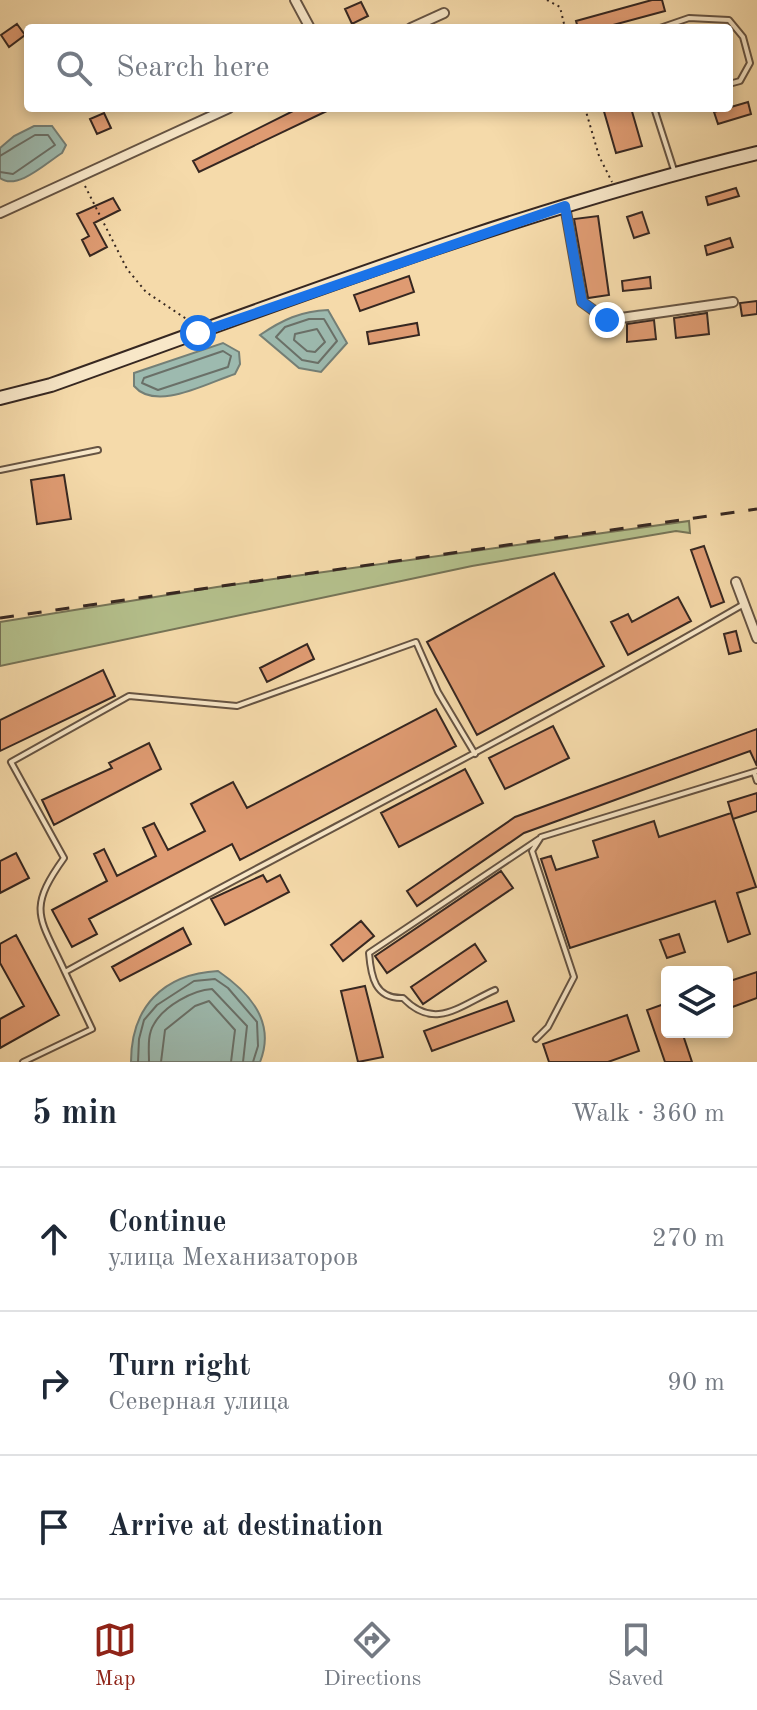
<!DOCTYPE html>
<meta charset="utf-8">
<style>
body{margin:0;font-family:"Old Standard TT",serif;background:#f2f2f3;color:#1f2937}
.controls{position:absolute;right:24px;bottom:24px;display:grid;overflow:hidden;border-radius:8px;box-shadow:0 4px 12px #0003}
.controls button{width:72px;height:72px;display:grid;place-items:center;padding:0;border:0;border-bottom:2px solid #e0e1e3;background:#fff;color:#1f2937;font:40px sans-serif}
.stop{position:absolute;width:24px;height:24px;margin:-18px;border:6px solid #1a73e8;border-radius:50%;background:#fff}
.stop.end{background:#1a73e8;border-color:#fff;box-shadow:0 2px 8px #0008}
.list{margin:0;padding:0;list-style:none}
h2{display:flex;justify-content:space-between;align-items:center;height:104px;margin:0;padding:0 32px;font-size:34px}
h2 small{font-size:26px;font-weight:400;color:#747a83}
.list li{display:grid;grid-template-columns:52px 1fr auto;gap:24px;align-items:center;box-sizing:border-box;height:144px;padding:0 32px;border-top:2px solid #e0e1e3}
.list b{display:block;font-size:30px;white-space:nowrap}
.list p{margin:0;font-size:26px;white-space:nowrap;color:#747a83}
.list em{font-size:26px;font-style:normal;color:#747a83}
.icon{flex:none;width:44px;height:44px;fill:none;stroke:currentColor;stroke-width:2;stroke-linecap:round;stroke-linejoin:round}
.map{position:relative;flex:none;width:757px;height:1062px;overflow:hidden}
.search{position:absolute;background:#fff;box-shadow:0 4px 12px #0003;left:24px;right:24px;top:24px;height:88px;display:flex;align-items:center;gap:20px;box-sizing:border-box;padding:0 28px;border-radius:8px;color:#747a83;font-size:30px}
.sheet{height:536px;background:#fff}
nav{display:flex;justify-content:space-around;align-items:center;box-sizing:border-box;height:112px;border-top:2px solid #e0e1e3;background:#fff;font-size:22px;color:#747a83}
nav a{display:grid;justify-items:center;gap:4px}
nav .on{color:#8f2418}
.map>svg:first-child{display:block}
</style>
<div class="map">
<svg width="757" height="1062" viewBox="0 0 757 1062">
<rect width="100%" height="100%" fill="#f5daaa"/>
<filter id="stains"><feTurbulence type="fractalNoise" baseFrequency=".0025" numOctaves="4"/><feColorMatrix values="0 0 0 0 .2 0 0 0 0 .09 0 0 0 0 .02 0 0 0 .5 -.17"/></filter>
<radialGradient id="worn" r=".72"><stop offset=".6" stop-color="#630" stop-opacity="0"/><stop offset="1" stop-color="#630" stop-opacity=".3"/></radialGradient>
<!-- green -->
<path fill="#b5c18d" stroke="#767457" stroke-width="2" d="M689,521L690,533L676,531L472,566L0,666V622L217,587Z"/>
<!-- water -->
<path fill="#9dbaaf" stroke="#747f76" stroke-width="2" d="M34,126H52L66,145L62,153C46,163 17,191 0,178V148L14,136Z
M328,310L347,343L321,372L299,368L260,335C282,320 301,311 328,310Z
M223,343L239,352L240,364L235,374C207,383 156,412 134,386V373Z
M218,971C250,993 276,1022 260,1062H131C131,1007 163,974 218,971Z"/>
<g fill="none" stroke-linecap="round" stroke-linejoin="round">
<!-- shore -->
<path stroke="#6a7068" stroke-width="2" d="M0,156L35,135H48L55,145L13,174L0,172
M309,319H324L337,341L318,363L302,360L276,337L285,327Z
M317,329L325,342L315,352L307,351L294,340L295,334Z
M223,351L231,356L228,367L158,390L142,383L144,378Z
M138,1062L139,1039L144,1020L157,1005L194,981L215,979L228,988L257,1022L258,1046L253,1062
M149,1062C149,1050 147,1035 154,1024C164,1006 193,990 212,989L247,1026L243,1062
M161,1062L165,1030L195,1006L209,1001L235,1030L231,1062"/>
</g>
<!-- building -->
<path fill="#df9b72" stroke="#362721" stroke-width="2" d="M652,0H662L665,11L602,28H578L576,21Z
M361,2L368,16L352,24L345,9Z
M17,24L25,35L9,47L1,35Z
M748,102L751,114L718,124L714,112Z
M299,108L331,109L199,172L193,161Z
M603,108H631L642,146L616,153Z
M104,113L111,128L97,134L90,119Z
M736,188L739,196L708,205L706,197Z
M113,198L120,210L94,223L107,247L90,256L82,240L89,236L77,214Z
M642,212L649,233L634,238L627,217Z
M598,216L609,295L588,298L574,219Z
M730,238L733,247L707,255L705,246Z
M409,276L414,292L360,311L354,295Z
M650,277L651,288L623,291L622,281Z
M757,301V314L742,316L740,303Z
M707,313L709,334L676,338L674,318Z
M654,320L656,339L627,342V324Z
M417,323L419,335L369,344L367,332Z
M64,475L71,519L37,524L31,480Z
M704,546L724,602L711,607L691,550Z
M554,573L604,666L477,735L427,642Z
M678,597L691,621L628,655L611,622L628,614L632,622Z
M736,631L741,651L729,654L724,634Z
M307,644L314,659L267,682L260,668Z
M103,670L115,696L0,751V720Z
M436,709L456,746L240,860L232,844L89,919L97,934L72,947L52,910L107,881L94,854L104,849L117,876L156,856L143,828L154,823L168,850L205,831L191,804L206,796L233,782L247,808Z
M553,726L569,758L505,789L489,758Z
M757,729V766L750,751L524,833L417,906L407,891L515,817Z
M149,743L161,769L54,825L42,800L112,768L109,763Z
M465,769L483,803L399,847L381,813Z
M757,793V811L733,819L728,802Z
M731,813L756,887L737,893L750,934L728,942L715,901L570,948L541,859L551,856L556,870L598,857L593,841L654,821L659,837Z
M16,853L29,878L0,893V861Z
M501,871L513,888L387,973L375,956Z
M263,875L267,882L280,875L289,892L225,925L211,899Z
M361,921L374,936L343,961L331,945Z
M183,928L191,944L120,981L112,967Z
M679,934L685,952L667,958L660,940Z
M16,935L59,1015L0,1048V1019L24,1006L0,963V944Z
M475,944L486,961L423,1004L411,987Z
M757,972V998L727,1009V982Z
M365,986L383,1057L358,1062L341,991Z
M507,1001L514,1021L432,1051L424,1031Z
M667,1003V1032H682L692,1062H665L647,1010Z
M627,1015L639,1051L608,1062H549L543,1044Z"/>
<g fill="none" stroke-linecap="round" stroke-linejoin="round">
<!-- lane casing -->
<g stroke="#665443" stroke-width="8">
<path id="lane" d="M660,28L689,18L729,20L743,37L750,63L740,81L729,84
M648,108H663
M655,111L674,170
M0,470L98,450
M754,772L757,781
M65,972C40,917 26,911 64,858L11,762L129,696L237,706L416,642L438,692L475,754
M495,990C459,1006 435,1031 403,998C375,999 371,977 369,953L539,839
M536,1039L548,1027L574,977L532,851L541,837L757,771
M23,1062L92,1029L65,972C290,848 521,733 744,604"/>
</g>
<!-- street casing -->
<g stroke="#665443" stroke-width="12">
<path id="street" d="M295,0L310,28
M411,28L444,13
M565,206L582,302L607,320L733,302
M0,213L229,108
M736,582L757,638"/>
</g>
<!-- secondary casing -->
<g stroke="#362721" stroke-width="16">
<path id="secondary" d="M0,398L51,385C284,302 516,211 757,153"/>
</g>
<!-- path -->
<path stroke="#362721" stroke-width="2" stroke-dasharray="2 4" stroke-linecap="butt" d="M547,0L560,7L565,28
M585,108L599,156L612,182
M85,186L127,269L146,292L191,322"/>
<!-- lane -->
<use href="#lane" stroke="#f8e7c8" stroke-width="4"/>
<!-- street -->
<use href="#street" stroke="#f8e7c8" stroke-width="8"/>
<!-- secondary -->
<use href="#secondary" stroke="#f8e7c8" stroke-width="12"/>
<!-- rail -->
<path stroke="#362721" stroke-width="3" stroke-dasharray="14 14" stroke-linecap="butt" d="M0,618L757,509"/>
</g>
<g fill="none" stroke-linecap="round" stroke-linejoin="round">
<!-- route -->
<path stroke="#1a73e8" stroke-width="10" d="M198,333L565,206L582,302L607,320"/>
</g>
<rect width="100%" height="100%" filter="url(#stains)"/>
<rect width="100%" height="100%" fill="url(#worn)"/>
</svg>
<div class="controls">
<button><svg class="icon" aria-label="layers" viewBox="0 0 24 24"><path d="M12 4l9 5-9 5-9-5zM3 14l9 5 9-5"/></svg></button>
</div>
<div class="stop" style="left:198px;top:333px"></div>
<div class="stop end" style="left:607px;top:320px"></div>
<div class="search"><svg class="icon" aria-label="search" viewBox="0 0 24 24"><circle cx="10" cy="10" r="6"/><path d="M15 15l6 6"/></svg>Search here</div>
</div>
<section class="sheet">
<h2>5 min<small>Walk · 360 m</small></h2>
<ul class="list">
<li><svg class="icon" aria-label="ahead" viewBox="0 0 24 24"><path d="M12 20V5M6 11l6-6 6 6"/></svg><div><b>Continue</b><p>улица Механизаторов</p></div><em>270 m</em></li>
<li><svg class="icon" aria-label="right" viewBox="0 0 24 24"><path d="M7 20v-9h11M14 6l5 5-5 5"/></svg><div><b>Turn right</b><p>Северная улица</p></div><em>90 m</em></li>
<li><svg class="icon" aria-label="arrive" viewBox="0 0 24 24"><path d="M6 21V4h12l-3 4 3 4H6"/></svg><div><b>Arrive at destination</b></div></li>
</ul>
</section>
<nav>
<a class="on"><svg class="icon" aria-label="map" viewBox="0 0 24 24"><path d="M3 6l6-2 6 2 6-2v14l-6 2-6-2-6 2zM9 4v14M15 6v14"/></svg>Map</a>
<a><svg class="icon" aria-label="directions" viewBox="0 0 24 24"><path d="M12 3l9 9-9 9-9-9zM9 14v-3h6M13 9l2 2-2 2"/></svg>Directions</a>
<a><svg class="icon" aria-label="saved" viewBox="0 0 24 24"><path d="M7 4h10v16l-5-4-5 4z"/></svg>Saved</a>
</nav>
